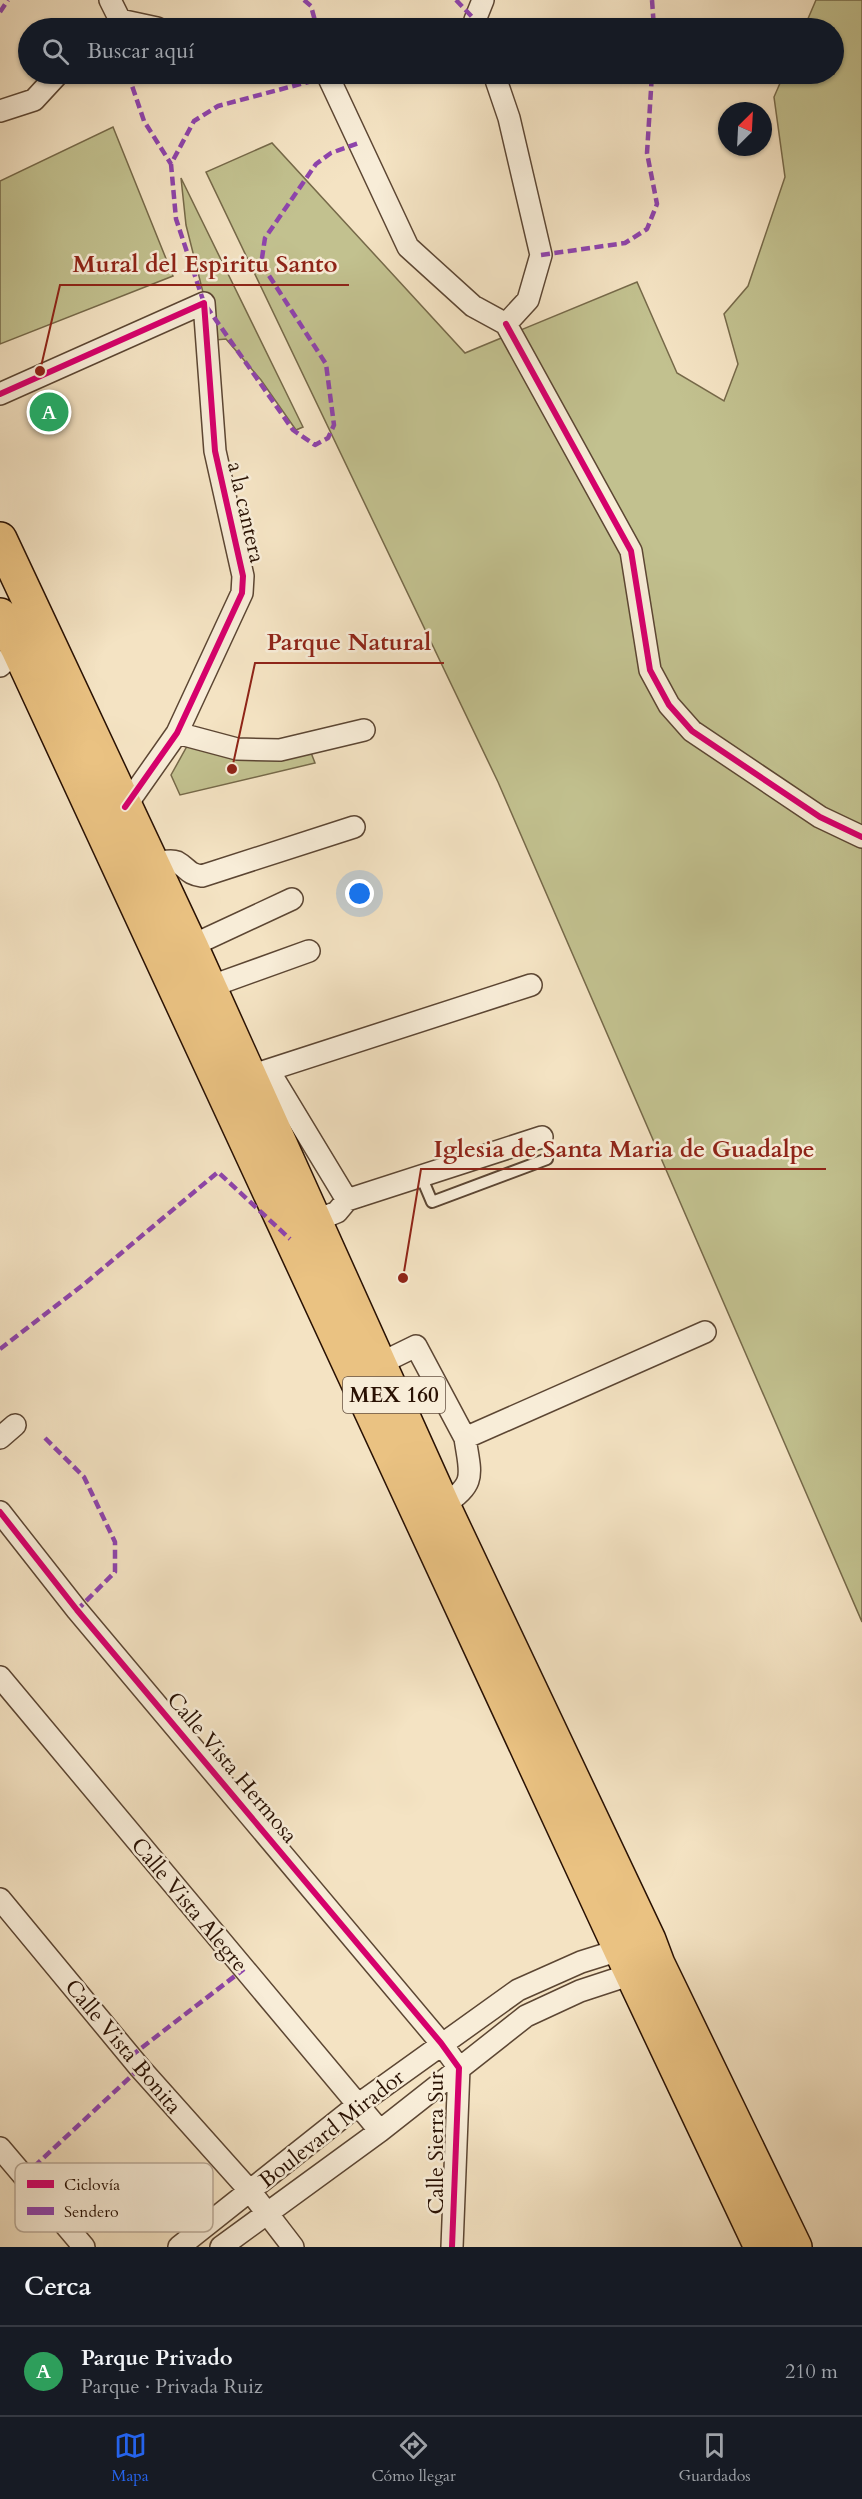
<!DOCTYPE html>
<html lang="es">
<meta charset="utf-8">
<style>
body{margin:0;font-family:Cardo,serif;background:#242831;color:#f1f3f6}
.compass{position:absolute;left:718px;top:102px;width:54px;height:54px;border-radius:50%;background:#171b24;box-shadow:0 2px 4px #0004;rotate:24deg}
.you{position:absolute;left:360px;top:894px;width:21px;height:21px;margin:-15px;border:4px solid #fff;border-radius:50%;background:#1a73e8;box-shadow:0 0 0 9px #1a73e833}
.badge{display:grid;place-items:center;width:39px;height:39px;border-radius:50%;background:#2563eb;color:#fff;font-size:20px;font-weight:700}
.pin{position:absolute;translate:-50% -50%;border:3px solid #fff;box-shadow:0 2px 6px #0006}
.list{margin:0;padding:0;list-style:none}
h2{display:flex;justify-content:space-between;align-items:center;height:78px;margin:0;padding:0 24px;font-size:26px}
h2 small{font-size:20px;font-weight:400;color:#9ea1a6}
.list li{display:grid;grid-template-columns:39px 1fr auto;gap:18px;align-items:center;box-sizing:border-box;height:90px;padding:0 24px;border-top:2px solid #363941}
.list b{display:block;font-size:22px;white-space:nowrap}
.list p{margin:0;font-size:20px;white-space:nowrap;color:#9ea1a6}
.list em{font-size:20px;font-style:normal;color:#9ea1a6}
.icon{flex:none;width:33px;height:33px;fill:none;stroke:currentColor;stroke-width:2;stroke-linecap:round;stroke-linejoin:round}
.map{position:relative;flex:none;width:862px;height:2247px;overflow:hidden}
.search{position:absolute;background:#171b24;box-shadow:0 2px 4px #0004;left:18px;right:18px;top:18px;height:66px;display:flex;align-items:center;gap:15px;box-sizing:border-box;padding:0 21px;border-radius:33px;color:#9ea1a6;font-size:22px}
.sheet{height:168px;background:#171b24}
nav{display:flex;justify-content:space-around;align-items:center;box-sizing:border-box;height:84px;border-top:2px solid #363941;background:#171b24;font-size:16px;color:#9ea1a6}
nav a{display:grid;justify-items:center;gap:3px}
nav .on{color:#2563eb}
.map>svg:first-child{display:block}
</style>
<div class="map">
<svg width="862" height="2247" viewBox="0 0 862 2247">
<rect width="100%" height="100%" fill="#f4e3c3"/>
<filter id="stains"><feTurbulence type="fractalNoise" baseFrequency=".00333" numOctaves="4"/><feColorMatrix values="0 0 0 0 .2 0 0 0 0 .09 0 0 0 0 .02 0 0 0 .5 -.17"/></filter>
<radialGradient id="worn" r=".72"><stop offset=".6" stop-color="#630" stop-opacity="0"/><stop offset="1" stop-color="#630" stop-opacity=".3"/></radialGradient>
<!-- green -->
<path fill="#c2c18f" stroke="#766949" stroke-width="1.5" d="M816,0H862V1622L498,782L206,172L272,143L465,353L637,282L677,373L724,401L738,364L724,314L748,286L785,177L774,97L784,74H834V28H804Z
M113,127L173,276L0,344V181Z
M181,178L303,427L296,430L261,380L226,339L215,340L186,225Z
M55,395L67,415L43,428L32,409Z
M191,739L308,745L315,763L180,795L171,775Z"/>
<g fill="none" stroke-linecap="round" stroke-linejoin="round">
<!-- service casing -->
<g stroke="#5c4633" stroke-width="14">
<path id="service" d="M421,1176L432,1202L547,1159"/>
</g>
<!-- minor casing -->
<g stroke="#5c4633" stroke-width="24">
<path id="minor" d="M110,0L120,20L157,28
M478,28L475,20L483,0
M327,74L408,247L473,306L506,324L528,300L541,255L509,118L494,74
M0,111L34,100L58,74
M506,324L631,551L650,670L669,705L692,731L820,817L862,837
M0,394L204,303L215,451L243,576L242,593L177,733L125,807
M0,666L18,649
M177,733L237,749L280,750L364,730
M144,869C152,866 167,858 177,862C188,868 187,874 202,876L354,827
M191,946L292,899
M209,987L309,951
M269,1071L347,1200
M250,1076L531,985
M315,1221L337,1212L347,1200L542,1137
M371,1368L416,1346L465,1438
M0,1438L15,1425
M443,1505C478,1484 470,1473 465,1438L705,1332
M0,1512L77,1610L441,2043L459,2068L452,2247
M0,1677L380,2131
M0,1899L140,2068L250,2191L293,2247
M0,2148L84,2247
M179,2247L359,2104L518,1990L581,1962L632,1946
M221,2247L380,2131L526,2016L580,1991L644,1970"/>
</g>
<!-- primary casing -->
<g stroke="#291103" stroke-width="36">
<path id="primary" d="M0,539L191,946L443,1505L649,1940L658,1964L795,2247
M0,615L18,649L621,1951L761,2247"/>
</g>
<!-- service -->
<use href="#service" stroke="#f8edd8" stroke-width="10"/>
<!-- minor -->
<use href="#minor" stroke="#f8edd8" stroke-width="21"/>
<!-- primary -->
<use href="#primary" stroke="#eac282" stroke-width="33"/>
<!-- quiet -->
<path stroke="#8e44ad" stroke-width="4.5" stroke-dasharray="9 4.5" stroke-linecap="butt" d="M304,0L311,6L317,28
M456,0L475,20
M652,0L654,28
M0,12L8,0
M120,20V28
M128,74L144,121L171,164
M327,77L218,106L194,121L171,164L176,219L204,303L293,430L315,445L328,438L334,425L326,364L268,274L262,258L265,238L316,164L331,153L359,143
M541,255L625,243L647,229L657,204L647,153L652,74
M0,1349L83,1285L218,1172L290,1239
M45,1438L84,1477L115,1542V1572L77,1610
M131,2056L244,1969
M24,2176L140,2068"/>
<!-- cycleway casing -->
<g stroke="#f8edd8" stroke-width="10">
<path id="cycleway" d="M506,324L631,551L650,670L669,705L692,731L820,817L862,837
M0,394L204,303L215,451L243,576L242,593L177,733L125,807
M0,1512L77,1610L441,2043L459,2068L452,2247"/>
</g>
<!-- cycleway -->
<use href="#cycleway" stroke="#d6006c" stroke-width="6"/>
</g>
<g text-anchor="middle" stroke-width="5" stroke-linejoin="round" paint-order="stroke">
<!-- shield labels -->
<rect fill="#f8edd8" stroke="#675343" stroke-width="1.5" x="343" y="1377" width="102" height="36" rx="4.5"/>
<g font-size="21" font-weight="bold" fill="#291103">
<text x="394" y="1402">MEX 160</text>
</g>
<!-- street labels -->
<g font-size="22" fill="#291103" stroke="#f8edd8">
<text transform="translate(247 512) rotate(77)" y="8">a la cantera</text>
<text transform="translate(233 1767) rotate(50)" y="8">Calle Vista Hermosa</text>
<text transform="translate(190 1904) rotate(50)" y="8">Calle Vista Alegre</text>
<text transform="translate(124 2046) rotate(50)" y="8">Calle Vista Bonita</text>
<text transform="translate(331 2128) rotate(-38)" y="8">Boulevard Mirador</text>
<text transform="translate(435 2143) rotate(-90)" y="8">Calle Sierra Sur</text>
</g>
</g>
<!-- legend -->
<rect x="15" y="2163" width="198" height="69" rx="9" fill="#f8edd8" stroke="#baab98" stroke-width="1.5"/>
<rect x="27" y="2180" width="27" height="8" fill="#d6006c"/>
<rect x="27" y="2207" width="27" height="8" fill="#8e44ad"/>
<g font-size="16" fill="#291103">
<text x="64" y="2190">Ciclovía</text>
<text x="64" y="2217">Sendero</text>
</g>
<!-- callouts -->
<path fill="none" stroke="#8f2418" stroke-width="2" d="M40 371L60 285H349M232 769L255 663H444M403 1278L421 1169H826"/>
<g fill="#8f2418" stroke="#f8edd8" stroke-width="2">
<circle cx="40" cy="371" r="6"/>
<circle cx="232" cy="769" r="6"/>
<circle cx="403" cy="1278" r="6"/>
</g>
<g font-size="24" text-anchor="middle" font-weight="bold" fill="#8f2418" stroke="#f8edd8" stroke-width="5" stroke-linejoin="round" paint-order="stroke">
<text x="205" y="272">Mural del Espiritu Santo</text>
<text x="349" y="650">Parque Natural</text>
<text x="624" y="1157">Iglesia de Santa Maria de Guadalpe</text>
</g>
<rect width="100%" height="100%" filter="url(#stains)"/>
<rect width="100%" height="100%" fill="url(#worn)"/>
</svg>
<svg class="compass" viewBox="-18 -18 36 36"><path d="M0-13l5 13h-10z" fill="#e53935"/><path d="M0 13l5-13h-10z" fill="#9ea1a6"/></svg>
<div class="you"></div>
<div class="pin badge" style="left:49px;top:412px;background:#2e9e5b">A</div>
<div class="search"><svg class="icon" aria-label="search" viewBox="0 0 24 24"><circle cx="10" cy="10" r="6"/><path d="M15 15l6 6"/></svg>Buscar aquí</div>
</div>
<section class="sheet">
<h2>Cerca<small></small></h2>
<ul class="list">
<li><span class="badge" style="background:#2e9e5b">A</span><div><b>Parque Privado</b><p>Parque · Privada Ruiz</p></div><em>210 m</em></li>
</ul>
</section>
<nav>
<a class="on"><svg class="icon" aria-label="map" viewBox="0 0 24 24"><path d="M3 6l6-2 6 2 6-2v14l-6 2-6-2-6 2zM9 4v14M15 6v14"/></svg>Mapa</a>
<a><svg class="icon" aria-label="directions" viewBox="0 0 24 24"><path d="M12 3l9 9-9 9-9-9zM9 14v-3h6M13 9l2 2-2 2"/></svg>Cómo llegar</a>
<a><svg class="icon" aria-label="saved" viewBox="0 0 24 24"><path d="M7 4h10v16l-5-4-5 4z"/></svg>Guardados</a>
</nav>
